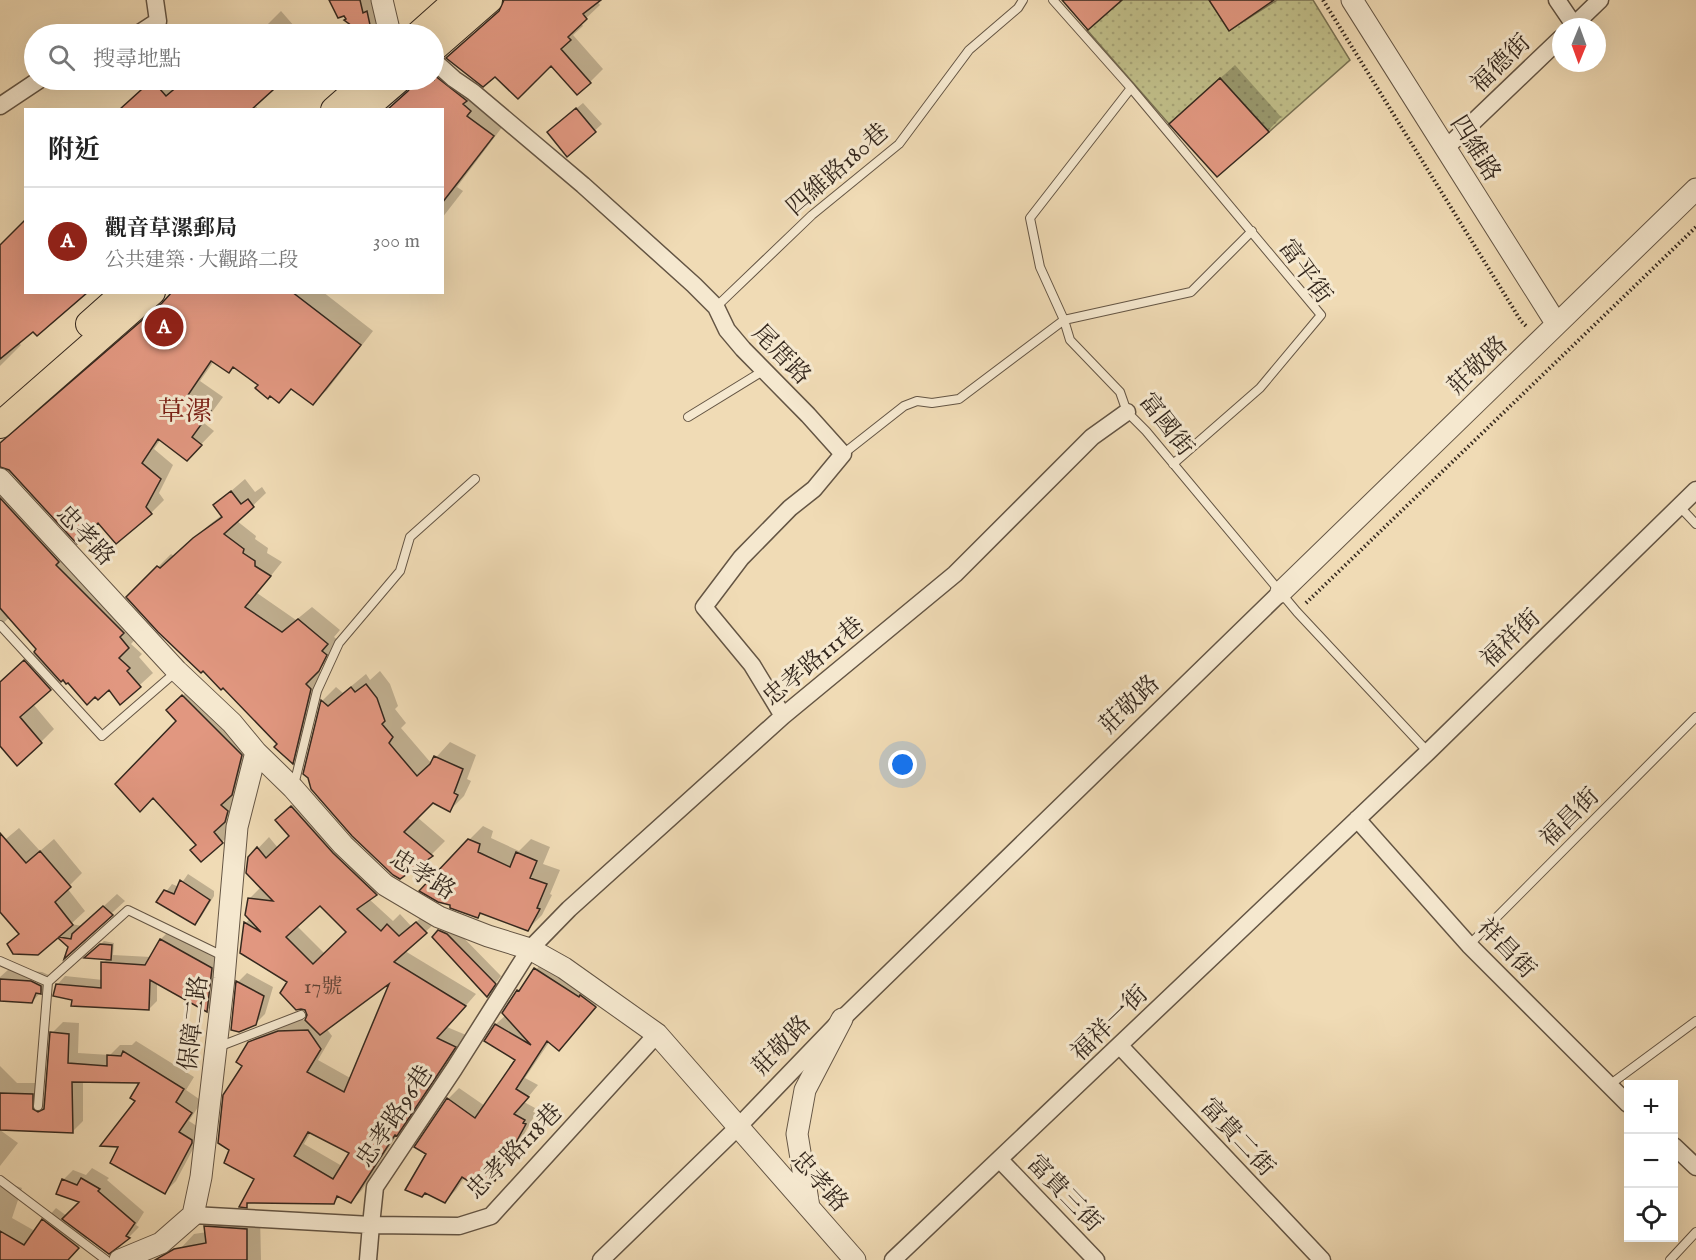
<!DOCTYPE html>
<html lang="zh-TW">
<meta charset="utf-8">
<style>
body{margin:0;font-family:"IM FELL English","Noto Serif TC",serif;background:#f2f2f2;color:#222}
.controls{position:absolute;right:18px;bottom:18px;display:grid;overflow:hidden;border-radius:0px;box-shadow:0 6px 24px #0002}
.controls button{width:54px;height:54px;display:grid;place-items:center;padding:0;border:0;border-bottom:2px solid #e0e0e0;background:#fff;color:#222;font:30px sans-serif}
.compass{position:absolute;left:1552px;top:18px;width:54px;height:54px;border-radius:50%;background:#fff;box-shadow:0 6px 24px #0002;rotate:181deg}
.you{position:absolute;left:903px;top:765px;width:21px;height:21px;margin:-15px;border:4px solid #fff;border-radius:50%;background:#1a73e8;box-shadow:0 0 0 9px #1a73e833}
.badge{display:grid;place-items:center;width:39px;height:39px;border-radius:50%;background:#8f2418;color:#fff;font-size:20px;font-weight:700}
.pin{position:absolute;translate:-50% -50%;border:3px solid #fff;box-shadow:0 2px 6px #0006}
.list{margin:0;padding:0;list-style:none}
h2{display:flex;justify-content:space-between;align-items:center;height:78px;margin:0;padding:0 24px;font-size:26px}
h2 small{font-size:20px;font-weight:400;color:#767676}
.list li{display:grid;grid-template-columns:39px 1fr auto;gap:18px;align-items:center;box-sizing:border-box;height:108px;padding:0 24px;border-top:2px solid #e0e0e0}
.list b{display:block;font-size:22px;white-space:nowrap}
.list p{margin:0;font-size:20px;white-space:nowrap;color:#767676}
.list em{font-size:20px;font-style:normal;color:#767676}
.icon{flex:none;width:33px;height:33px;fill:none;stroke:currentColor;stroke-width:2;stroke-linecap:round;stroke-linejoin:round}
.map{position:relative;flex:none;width:1696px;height:1260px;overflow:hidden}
.search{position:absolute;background:#fff;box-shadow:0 6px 24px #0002;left:24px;top:24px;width:420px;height:66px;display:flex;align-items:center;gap:15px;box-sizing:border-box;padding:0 21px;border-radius:33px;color:#767676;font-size:22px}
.panel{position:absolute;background:#fff;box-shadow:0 6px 24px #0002;left:24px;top:108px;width:420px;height:186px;border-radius:0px}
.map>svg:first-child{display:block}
</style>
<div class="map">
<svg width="1696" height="1260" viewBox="0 0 1696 1260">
<defs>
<pattern id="grass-dots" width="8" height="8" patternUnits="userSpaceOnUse" patternTransform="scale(1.5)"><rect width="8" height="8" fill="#c0be89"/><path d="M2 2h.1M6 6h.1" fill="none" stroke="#a6a376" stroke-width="1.8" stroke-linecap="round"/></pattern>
</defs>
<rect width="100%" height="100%" fill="#f0dbb5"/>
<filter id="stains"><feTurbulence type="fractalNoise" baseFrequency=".00333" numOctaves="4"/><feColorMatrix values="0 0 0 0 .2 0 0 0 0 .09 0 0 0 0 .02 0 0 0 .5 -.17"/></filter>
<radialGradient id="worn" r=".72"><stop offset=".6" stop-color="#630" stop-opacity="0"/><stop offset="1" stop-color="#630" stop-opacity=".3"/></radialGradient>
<!-- grass -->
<path fill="url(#grass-dots)" stroke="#7a7354" stroke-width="1.5" d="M1122,0H1209L1230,30L1277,0H1313L1350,60L1269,132L1220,78L1169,124L1087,30Z"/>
<!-- shadow -->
<path fill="#0003" fill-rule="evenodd" d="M331,0H377L387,34H361Z
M506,0H598L597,1L600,5L581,23L583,26L573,35L603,69L590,82L552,64L495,75L448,57L501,9Z
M281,11L301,34H258Z
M440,55L506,122L457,187L463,191L442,218V110H386L412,87L414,80H434V76L451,93L454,91L434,72V61Z
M1235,65L1281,117L1268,131L1185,110Z
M153,80H176L180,84L185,80H282L254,104L259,110H120Z
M296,80H312L304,88Z
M583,103L602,124L568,155L556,125Z
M0,247L26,292L34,330L18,342L21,345L0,366Z
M174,292H323L373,331L327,390L313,403L292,388L260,384L234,366L214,361L200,381L223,397L204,423L214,431L187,459L161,439L154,449L173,465L159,493L164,500L151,513L98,520L10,469L0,466L3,474L141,633L131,644L142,654L139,657L153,673L120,703L109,687L63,678L61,679L33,704L54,729L41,742L0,744V682L38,649L10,617L0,626V444Z
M245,479L255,492L262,487L266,493L237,521L256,536L255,539L268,548L267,553L282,562L257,593L296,620L312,607L340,630L334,637L339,641L332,656L318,670L323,675L305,749L293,762L279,744L223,686L128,597L171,554L174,556L209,525L222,515L215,505Z
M380,671L390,684L398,706L395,709L406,723L401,728L431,763L450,742L476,755L467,779L471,781L464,796L450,810L433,802L417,817L445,841L432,854L399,877L305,774L323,700L336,687L343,693L366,674L370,680Z
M197,682L255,741L245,780L234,791L241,797L239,806L227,818L236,828L222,842L198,844L179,721L168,710Z
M303,796L387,883L369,899L393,921L400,914L411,926L428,912L437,921L405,951L476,994L447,1027L466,1035L408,1123L401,1129L362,1190L351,1201L340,1196L333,1203L250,1202L246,1206H242L256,1179L231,1150L250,1043L261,1031L291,1020H307L309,1015L289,981L242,952L246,923L250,918L249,899L261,887L249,858L269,837L278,848L291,836L288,809ZM320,904L348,932L325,954L296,925ZM392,980L352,1079L318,1060L332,1036L326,1028ZM311,1132L351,1152L342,1166L304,1144Z
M483,826L493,831L491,838L519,851L531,839L550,847L543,864L560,870L550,894L552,895L542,915L528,929L483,912L478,917L469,840Z
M19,828L40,851L54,839L82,873L67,888L85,911L71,924L82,926L117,894L125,901L67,954L70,947L58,935L20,933L0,910V844Z
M188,874L214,891V896L201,917L195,923L159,901L172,884L179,887Z
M446,925L454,928L501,976L487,995L434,937Z
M169,931L220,959L215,1002L207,1010L157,982V1001L149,1009L73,999L57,985L65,976L103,980V963L108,958L87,957L104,941L114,943L113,955L151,957L161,939Z
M546,958L605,995L570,1038L550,1041L525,1078L538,1085L524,1102L535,1108L533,1112L536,1113L505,1168L495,1179L465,1177L456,1190L445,1201L428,1154L448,1099L459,1088L485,1106L517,1060L486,1040L496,1024L506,1015L518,991Z
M9,969L42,972L51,976L50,982L32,1002L0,1000V977Z
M247,973L273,987L265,1014L255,1024L232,1029L238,982Z
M63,1022L79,1023L78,1053L110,1055L120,1045H132L136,1041L194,1077L186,1090L202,1101L189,1121L203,1130L176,1181L165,1192L121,1145L141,1082L83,1081V1121L72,1132L0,1128V1066L17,1083H43L42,1097L46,1100L52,1033Z
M0,1130L18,1143L0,1166Z
M92,1168L109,1178L107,1180L144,1212L136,1225L139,1227L129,1237L109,1252L88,1237L67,1260H0V1187L5,1182L22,1188L12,1218L35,1231L56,1208L67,1216L81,1201L63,1180L73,1170L86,1175Z
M220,1213L260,1215L261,1260H182L180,1249L194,1234L207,1232L206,1227Z"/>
<!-- building -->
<path fill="#e19780" stroke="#35281e" stroke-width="1.5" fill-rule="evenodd" d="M329,0H360L363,13L367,11L372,34H363L344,20L346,19L344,16L338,18Z
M504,0H601L583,14L587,19L568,37L571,40L561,49L591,83L577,95L551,66L518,99L495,77L483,87L446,58L499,11Z
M1062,0H1122L1088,30Z
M1209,0H1274L1229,31Z
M434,75L467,101L463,104L471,111L467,116L494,136L442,203V110H387L408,91L412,86L413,80H434Z
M1220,78L1269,132L1217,177L1169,124Z
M152,80L166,96L185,80H284L251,110H119Z
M576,108L596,132L567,157L547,132Z
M26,219V292H88L37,336L33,332L0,359V245Z
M172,292H292L361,345L313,405L291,389L279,403L270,396L268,399L255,388L258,385L233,367L229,373L211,361L188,395L211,411L192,437L202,445L187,461L158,439L142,463L161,479L146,507L152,514L116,544L98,523L77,544L9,470L0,467V443L162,303Z
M231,491L241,504L248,499L254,507L224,534L244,549L243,553L255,561V566L271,576L245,607L282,632L298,619L328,644L322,651L327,655L319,671L306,684L311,689L293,764L274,747L277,744L223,688L221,690L203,671L201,673L158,632L126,597L157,566L160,568L193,538L222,517L213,505Z
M0,498L59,562L56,565L124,633L120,637L129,648L119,658L130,668L127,671L141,687L120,705L109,690L98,700L95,697L87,705L68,683L66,684L63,680L61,682L34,652L36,649L0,608Z
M24,660L51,690L20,717L42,743L17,766L0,746V682Z
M366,684L377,698L385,721L382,724L393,737L389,743L417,776L430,764L434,756L463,769L454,793L458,795L450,812L433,803L404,832L433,856L400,879L393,875L352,836L311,789L308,778L303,774L321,700L328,706L351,687L355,692Z
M182,695L242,755L232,795L221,805L228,811L225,822L214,832L223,843L201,862L190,850L196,845L153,798L140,812L115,784L176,721L166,710Z
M291,806L333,853L377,895L357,909L381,931L387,924L399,936L416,922L427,933L394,962L466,1006L437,1038L456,1047L397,1136L395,1135L351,1203L337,1196L334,1204L247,1203V1208L239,1207L254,1179L224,1163L229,1150L218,1143L223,1095L242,1066L236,1062L248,1042L278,1031L308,1030L321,1049L307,1072L344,1092L389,984L320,1035L305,1020L307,1015L305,1010L301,1009L296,1010L280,993L287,982L240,953L244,922L261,932L245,915L248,898L273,901L246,873L248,857L257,847L266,858L289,836L275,820ZM320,906L346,932L313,964L286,937ZM308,1132L349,1153L333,1179L294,1156Z
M0,833L26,863L40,851L71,887L55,902L73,925L59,937L71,939L72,934L103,906L113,915L64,959L68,947L58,938L38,955L13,954L7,944L19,934L0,912Z
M468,839L480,844L478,852L510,867L516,852L537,861L530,878L547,884L537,908L540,909L528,931L480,913L478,918L450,908V905L438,902L419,891Z
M180,880L210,900L195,925L156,902L164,890L174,894Z
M438,930L447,934L496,984L487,997L432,937Z
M160,939L212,968L207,1012L150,980L149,1010L71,1006L72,1000L53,996L56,984L101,988V962L145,965Z
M100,944L112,945L111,960L84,958Z
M534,968L579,997L580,995L596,1007L559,1051L547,1041L516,1089L529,1097L514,1114L525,1120L523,1123L526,1124L495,1181L491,1179L482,1190L462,1177L445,1203L425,1193L422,1197L405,1190L426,1154L414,1147L447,1098L475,1118L515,1060L484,1041L495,1024L531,1045L502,1013L517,990L519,991Z
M0,979L31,981L41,986V994L36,993L32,1003L0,1001Z
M236,981L264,996L256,1025L239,1032L231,1030Z
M50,1032L69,1034L68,1063L107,1066V1055L121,1056L123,1051L184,1089L176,1102L192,1113L179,1132L192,1140V1143L165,1194L110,1163L118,1147L100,1146L135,1101L130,1098L139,1083L72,1082L73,1133L0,1130V1093L33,1094V1109L38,1112L44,1109Z
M81,1178L100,1189L98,1191L135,1223L126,1236L130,1238L109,1254L62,1219L79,1202L56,1194L62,1179L77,1185Z
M42,1219L79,1248L68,1260H0V1231L24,1245Z
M204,1226L247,1229V1260H155L174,1249L206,1243Z"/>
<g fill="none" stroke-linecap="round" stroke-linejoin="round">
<!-- service casing -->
<g stroke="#645544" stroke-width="10">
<path id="service" d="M1053,0L1131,88L1321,315L1260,388L1173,464
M1131,88L1030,218L1040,267L1064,320L1070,340L1120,392L1127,412L1146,431L1297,612L1428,752
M716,307L812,215L899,144L969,50L1018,8L1023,0
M688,417L763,371
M843,454L904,406L917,401L932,403L959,399L1064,320L1191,292L1252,231
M1679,506L1696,524
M0,625L102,736L177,671
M294,785L317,691L339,643L400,571L410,537L475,479
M1469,945L1696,717
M0,961L48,982
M48,982L128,910L225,957
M218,1047L301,1015
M1608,1086L1696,1021
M38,1106L48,982
M0,1180L106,1260
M1670,1260L1696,1232"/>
</g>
<!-- minor casing -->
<g stroke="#645544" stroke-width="19">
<path id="minor" d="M1557,0L1574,25
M1572,27L1600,0
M138,34L158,21L155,0
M434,61L454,79L473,92L583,185L694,285L716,307L727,330L743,349L808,415L843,454L814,489L790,508L741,558L704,607L752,665L783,716
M0,106L39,80
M1446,148L1561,38
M1357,819L1469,945L1628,1104
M1120,1046L1322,1260
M1674,1146L1696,1167
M1000,1160L1096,1260
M193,1215L371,1225L375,1187L454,1069L530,949L569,909L783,716L955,574L1092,437L1127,412
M368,1260L371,1225L459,1226L491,1216L657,1034
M601,1260L737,1128L842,1019L1281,592
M893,1260L1428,752L1696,490"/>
</g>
<!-- tertiary casing -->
<g stroke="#645544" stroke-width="23">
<path id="tertiary" d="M382,0L390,34
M1352,0L1556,323
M0,479L177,671L232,723L256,752L293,788L343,845L385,885L439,917L488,936L530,949L564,968L657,1034L855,1260
M1281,592L1696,189
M809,1207L797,1134L805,1090L842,1019
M120,1260L161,1243L193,1215L201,1177L224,978L237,827L256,752"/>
</g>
<!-- primary casing -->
<g stroke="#35281e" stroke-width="28">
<path id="primary" d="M419,34L457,0
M434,48L489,0
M334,110L368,80
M363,110L398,80
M89,324L125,292
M0,425L152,292"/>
</g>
<!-- path -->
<path stroke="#35281e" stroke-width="4" stroke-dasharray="1.5 3" stroke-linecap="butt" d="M1323,0L1521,321L1527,327
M1306,603L1696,227"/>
<!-- service -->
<use href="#service" stroke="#f5e8cf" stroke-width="8"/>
<!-- minor -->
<use href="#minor" stroke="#f5e8cf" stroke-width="16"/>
<!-- tertiary -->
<use href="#tertiary" stroke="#f5e8cf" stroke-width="21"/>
<!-- primary -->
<use href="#primary" stroke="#f0dbb5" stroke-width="26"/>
</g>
<g text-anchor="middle" stroke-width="6" stroke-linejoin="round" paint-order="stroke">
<!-- number labels -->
<g font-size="21" fill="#604436">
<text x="323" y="993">17號</text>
</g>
<!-- street labels -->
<g font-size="24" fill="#35281e" stroke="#f5e8cf">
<text transform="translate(1500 63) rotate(-44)" y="8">福德街</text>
<text transform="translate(1476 148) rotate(58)" y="8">四維路</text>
<text transform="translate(837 169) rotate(-41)" y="8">四維路180巷</text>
<text transform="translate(1306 271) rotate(54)" y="8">富平街</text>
<text transform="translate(782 354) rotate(46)" y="8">尾厝路</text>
<text transform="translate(1477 365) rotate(-44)" y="8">莊敬路</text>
<text transform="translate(1167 424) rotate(52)" y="8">富國街</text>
<text transform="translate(86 535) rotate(47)" y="8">忠孝路</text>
<text transform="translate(1510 638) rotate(-44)" y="8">福祥街</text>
<text transform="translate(813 661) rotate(-40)" y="8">忠孝路111巷</text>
<text transform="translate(1129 704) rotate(-44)" y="8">莊敬路</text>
<text transform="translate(1569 817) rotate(-45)" y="8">福昌街</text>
<text transform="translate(423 874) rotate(32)" y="8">忠孝路</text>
<text transform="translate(1507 948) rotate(46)" y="8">祥昌街</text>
<text transform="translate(193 1023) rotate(-83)" y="8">保障二路</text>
<text transform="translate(1109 1023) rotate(-44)" y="8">福祥一街</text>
<text transform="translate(781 1045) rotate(-46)" y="8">莊敬路</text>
<text transform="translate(394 1116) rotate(-56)" y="8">忠孝路96巷</text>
<text transform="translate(1238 1137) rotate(47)" y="8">富貴二街</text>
<text transform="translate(514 1151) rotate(-45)" y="8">忠孝路118巷</text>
<text transform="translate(820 1181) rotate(48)" y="8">忠孝路</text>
<text transform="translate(1065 1193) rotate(46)" y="8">富貴三街</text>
</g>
<!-- quarter labels -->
<g font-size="27" fill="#7a1f14" stroke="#f5e8cf">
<text x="185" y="420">草漯</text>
</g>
</g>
<rect width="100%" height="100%" filter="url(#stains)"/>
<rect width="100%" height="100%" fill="url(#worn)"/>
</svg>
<div class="controls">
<button>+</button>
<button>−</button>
<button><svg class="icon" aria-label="locate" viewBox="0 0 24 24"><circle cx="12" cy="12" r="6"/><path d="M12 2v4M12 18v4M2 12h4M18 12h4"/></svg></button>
</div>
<svg class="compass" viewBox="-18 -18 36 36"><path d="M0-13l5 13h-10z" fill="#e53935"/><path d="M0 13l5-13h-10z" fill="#767676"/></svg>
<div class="you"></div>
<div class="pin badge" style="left:164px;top:327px">A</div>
<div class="search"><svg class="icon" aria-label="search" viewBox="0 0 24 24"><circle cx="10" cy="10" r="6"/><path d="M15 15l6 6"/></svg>搜尋地點</div>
<section class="panel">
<h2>附近<small></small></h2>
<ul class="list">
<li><span class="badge">A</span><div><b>觀音草漯郵局</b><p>公共建築 · 大觀路二段</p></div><em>300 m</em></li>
</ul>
</section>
</div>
